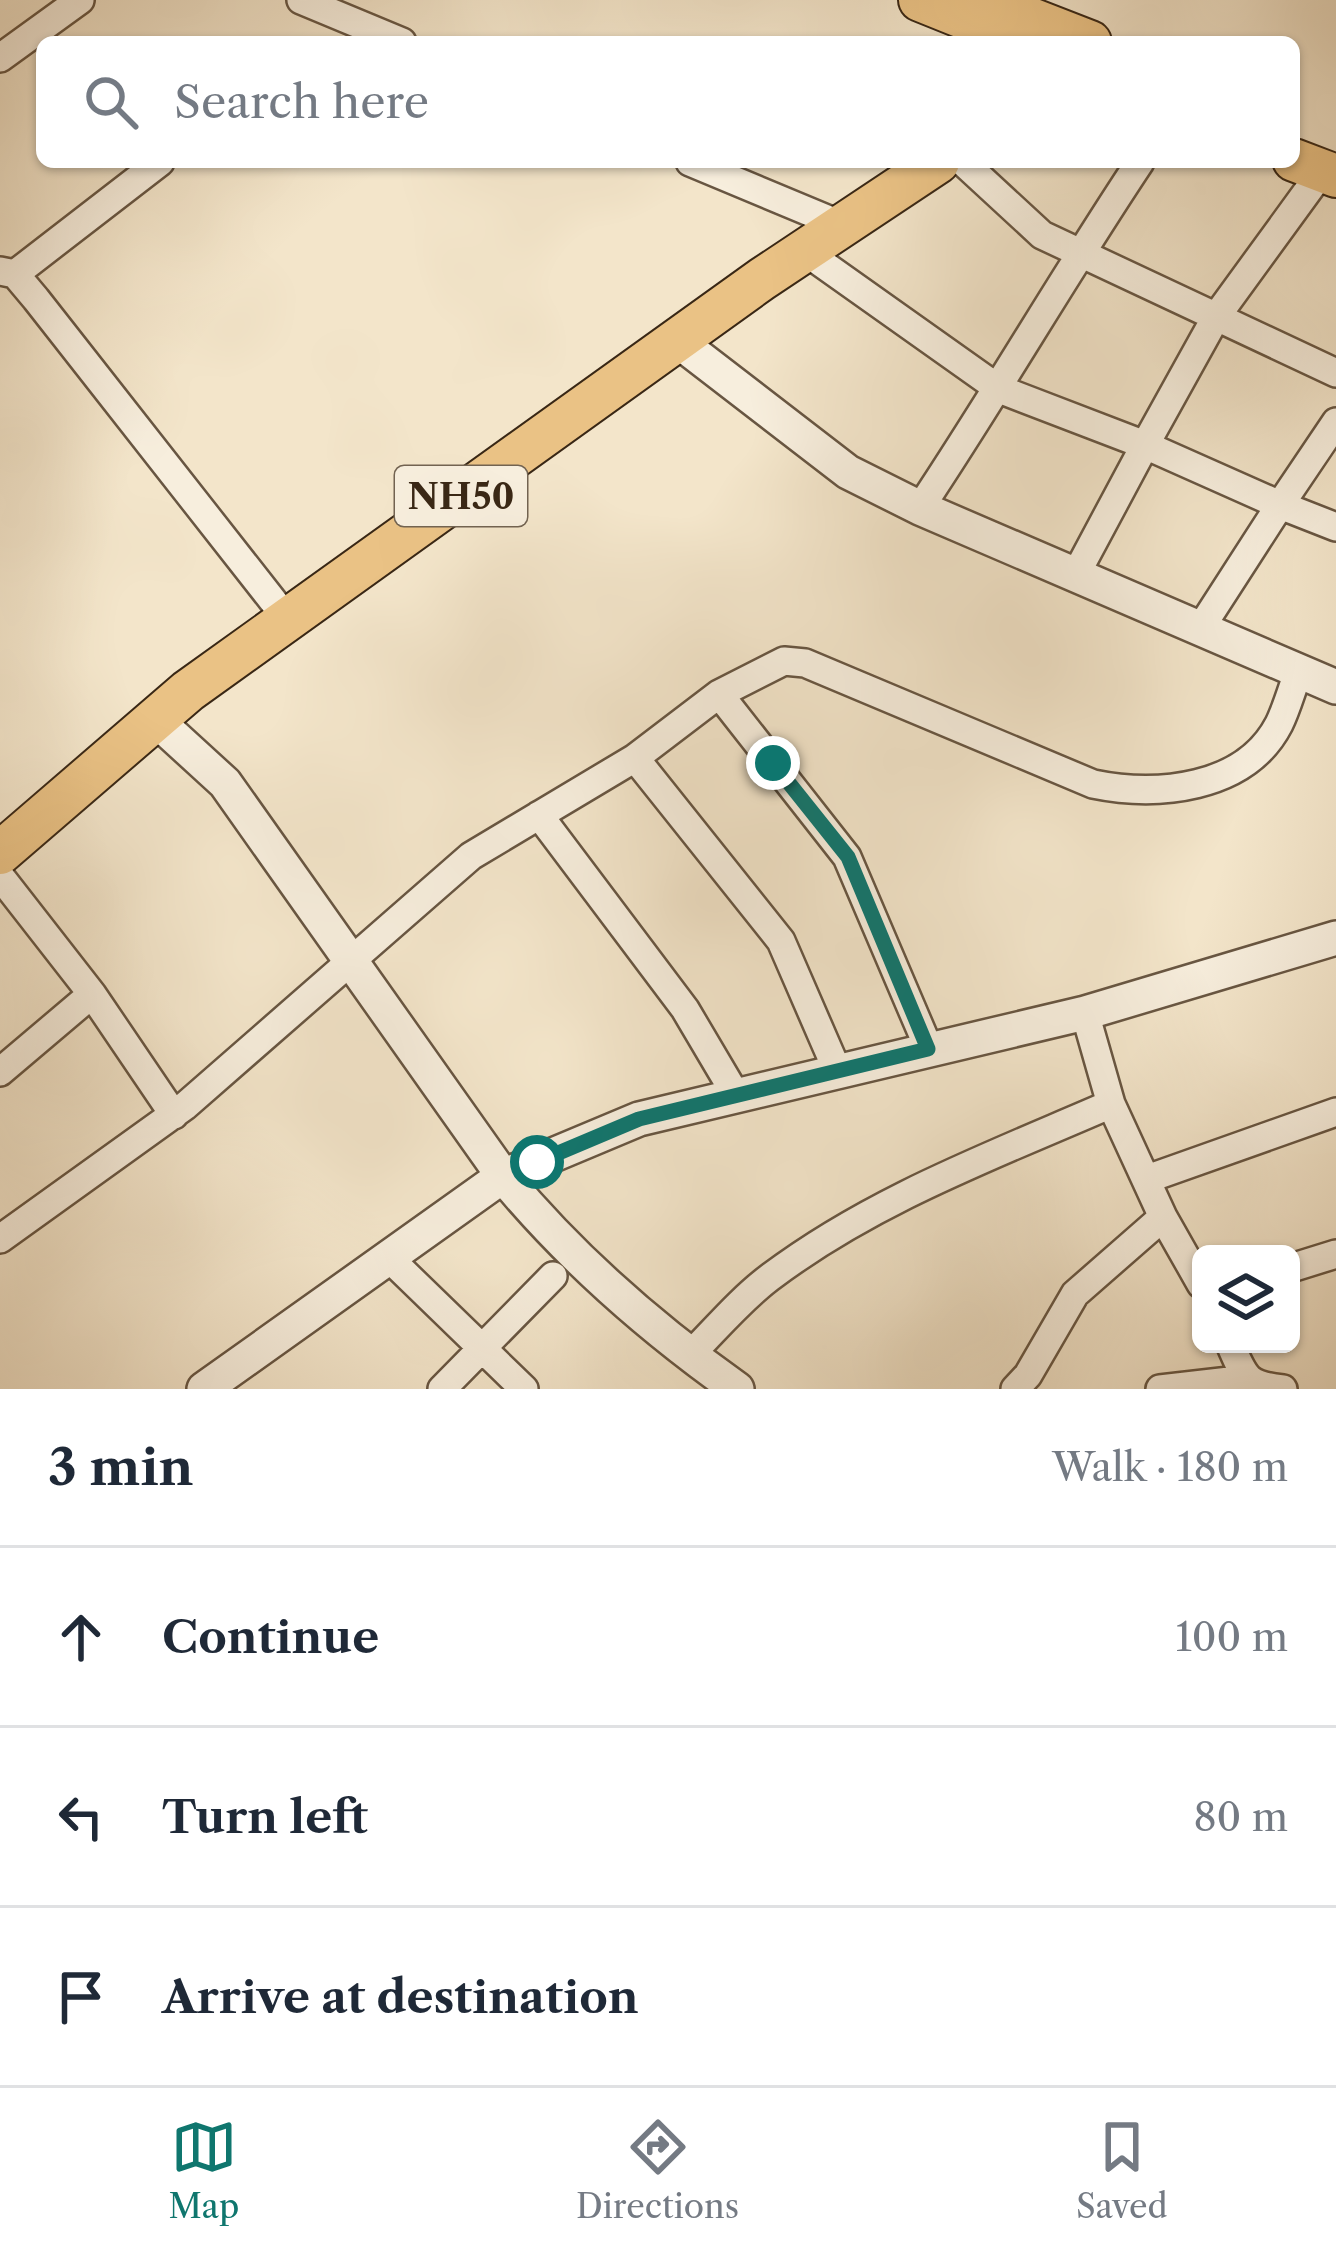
<!DOCTYPE html>
<meta charset="utf-8">
<style>
body{margin:0;font-family:"Libre Caslon Text",serif;background:#f2f2f3;color:#1f2937}
.controls{position:absolute;right:36px;bottom:36px;display:grid;overflow:hidden;border-radius:18px;box-shadow:0 3px 9px #0004}
.controls button{width:108px;height:108px;display:grid;place-items:center;padding:0;border:0;border-bottom:3px solid #e0e1e3;background:#fff;color:#1f2937;font:60px sans-serif}
.stop{position:absolute;width:36px;height:36px;margin:-27px;border:9px solid #0f766e;border-radius:50%;background:#fff}
.stop.end{background:#0f766e;border-color:#fff;box-shadow:0 3px 12px #0008}
.list{margin:0;padding:0;list-style:none}
h2{display:flex;justify-content:space-between;align-items:center;height:156px;margin:0;padding:0 48px;font-size:51px}
h2 small{font-size:39px;font-weight:400;color:#747a83}
.list li{display:grid;grid-template-columns:78px 1fr auto;gap:36px;align-items:center;box-sizing:border-box;height:180px;padding:0 48px;border-top:3px solid #e0e1e3}
.list b{display:block;font-size:45px;white-space:nowrap}
.list em{font-size:39px;font-style:normal;color:#747a83}
.icon{flex:none;width:66px;height:66px;fill:none;stroke:currentColor;stroke-width:2;stroke-linecap:round;stroke-linejoin:round}
.map{position:relative;flex:none;width:1336px;height:1389px;overflow:hidden}
.search{position:absolute;background:#fff;box-shadow:0 3px 9px #0004;left:36px;right:36px;top:36px;height:132px;display:flex;align-items:center;gap:30px;box-sizing:border-box;padding:0 42px;border-radius:18px;color:#747a83;font-size:45px}
.sheet{height:696px;background:#fff}
nav{display:flex;justify-content:space-around;align-items:center;box-sizing:border-box;height:168px;border-top:3px solid #e0e1e3;background:#fff;font-size:33px;color:#747a83}
nav a{display:grid;justify-items:center;gap:6px}
nav .on{color:#0f766e}
.map>svg:first-child{display:block}
</style>
<div class="map">
<svg width="1336" height="1389" viewBox="0 0 1336 1389">
<rect width="100%" height="100%" fill="#f3e5ca"/>
<filter id="stains"><feTurbulence type="fractalNoise" baseFrequency=".00167" numOctaves="4"/><feColorMatrix values="0 0 0 0 .2 0 0 0 0 .09 0 0 0 0 .02 0 0 0 .5 -.17"/></filter>
<radialGradient id="worn" r=".72"><stop offset=".6" stop-color="#630" stop-opacity="0"/><stop offset="1" stop-color="#630" stop-opacity=".3"/></radialGradient>
<g fill="none" stroke-linecap="round" stroke-linejoin="round">
<!-- minor casing -->
<g stroke="#685642" stroke-width="32">
<path id="minor" d="M301,0L402,42
M0,58L80,0
M690,162L841,225
M963,162L1042,235L1336,373
M803,250L999,389L1145,445L1075,576
M0,271L15,274L36,299L288,620
M15,274L160,162
M1336,422L1280,505L1336,527
M920,508C996,394 1064,276 1140,162
M1200,629L1280,505L1145,445L1216,317L1323,170
M719,694L847,857L929,1049
M635,758L781,941L837,1070
M539,815L685,1009L737,1097
M0,876L92,994L174,1115
M1085,1013L1111,1104L1163,1217L1201,1284
M0,1072L92,994
M1147,1179L1336,1112
M0,1239L185,1106L471,856L635,758L719,694L784,661L805,663L1093,784C1156,797 1245,790 1279,724C1287,708 1292,688 1299,671
M387,1256L524,1389
M1291,1268L1336,1254
M1230,1344C1245,1377 1245,1385 1283,1389
M690,1355C715,1330 740,1300 769,1278C872,1200 994,1155 1111,1104
M442,1389L553,1276
M1015,1389L1028,1375L1075,1294L1163,1217
M1160,1389L1247,1379"/>
</g>
<!-- tertiary casing -->
<g stroke="#685642" stroke-width="38">
<path id="tertiary" d="M678,341L848,472L920,508L1336,687
M155,719L225,783L503,1176L639,1119L1085,1013L1336,938
M204,1389L503,1176C570,1257 651,1328 737,1389"/>
</g>
<!-- trunk casing -->
<g stroke="#392715" stroke-width="46">
<path id="trunk" d="M920,0L1012,37
M982,0L1090,42
M1294,160L1336,176
M0,853L188,691L762,279L938,162"/>
</g>
<!-- minor -->
<use href="#minor" stroke="#f7eedd" stroke-width="27"/>
<!-- tertiary -->
<use href="#tertiary" stroke="#f7eedd" stroke-width="33"/>
<!-- trunk -->
<use href="#trunk" stroke="#eac285" stroke-width="42"/>
</g>
<g fill="none" stroke-linecap="round" stroke-linejoin="round">
<!-- route -->
<path stroke="#0f766e" stroke-width="15" d="M537,1162L639,1119L928,1049L848,857L773,763"/>
</g>
<g text-anchor="middle" stroke-width="12" stroke-linejoin="round" paint-order="stroke">
<!-- shield labels -->
<rect fill="#f7eedd" stroke="#726351" stroke-width="3" x="395" y="466" width="132" height="60" rx="9"/>
<g font-size="36" font-weight="bold" fill="#392715">
<text x="461" y="509">NH50</text>
</g>
</g>
<rect width="100%" height="100%" filter="url(#stains)"/>
<rect width="100%" height="100%" fill="url(#worn)"/>
</svg>
<div class="controls">
<button><svg class="icon" aria-label="layers" viewBox="0 0 24 24"><path d="M12 4l9 5-9 5-9-5zM3 14l9 5 9-5"/></svg></button>
</div>
<div class="stop" style="left:537px;top:1162px"></div>
<div class="stop end" style="left:773px;top:763px"></div>
<div class="search"><svg class="icon" aria-label="search" viewBox="0 0 24 24"><circle cx="10" cy="10" r="6"/><path d="M15 15l6 6"/></svg>Search here</div>
</div>
<section class="sheet">
<h2>3 min<small>Walk · 180 m</small></h2>
<ul class="list">
<li><svg class="icon" aria-label="ahead" viewBox="0 0 24 24"><path d="M12 20V5M6 11l6-6 6 6"/></svg><div><b>Continue</b></div><em>100 m</em></li>
<li><svg class="icon" aria-label="left" viewBox="0 0 24 24"><path d="M17 20v-9H6M10 6l-5 5 5 5"/></svg><div><b>Turn left</b></div><em>80 m</em></li>
<li><svg class="icon" aria-label="arrive" viewBox="0 0 24 24"><path d="M6 21V4h12l-3 4 3 4H6"/></svg><div><b>Arrive at destination</b></div></li>
</ul>
</section>
<nav>
<a class="on"><svg class="icon" aria-label="map" viewBox="0 0 24 24"><path d="M3 6l6-2 6 2 6-2v14l-6 2-6-2-6 2zM9 4v14M15 6v14"/></svg>Map</a>
<a><svg class="icon" aria-label="directions" viewBox="0 0 24 24"><path d="M12 3l9 9-9 9-9-9zM9 14v-3h6M13 9l2 2-2 2"/></svg>Directions</a>
<a><svg class="icon" aria-label="saved" viewBox="0 0 24 24"><path d="M7 4h10v16l-5-4-5 4z"/></svg>Saved</a>
</nav>
